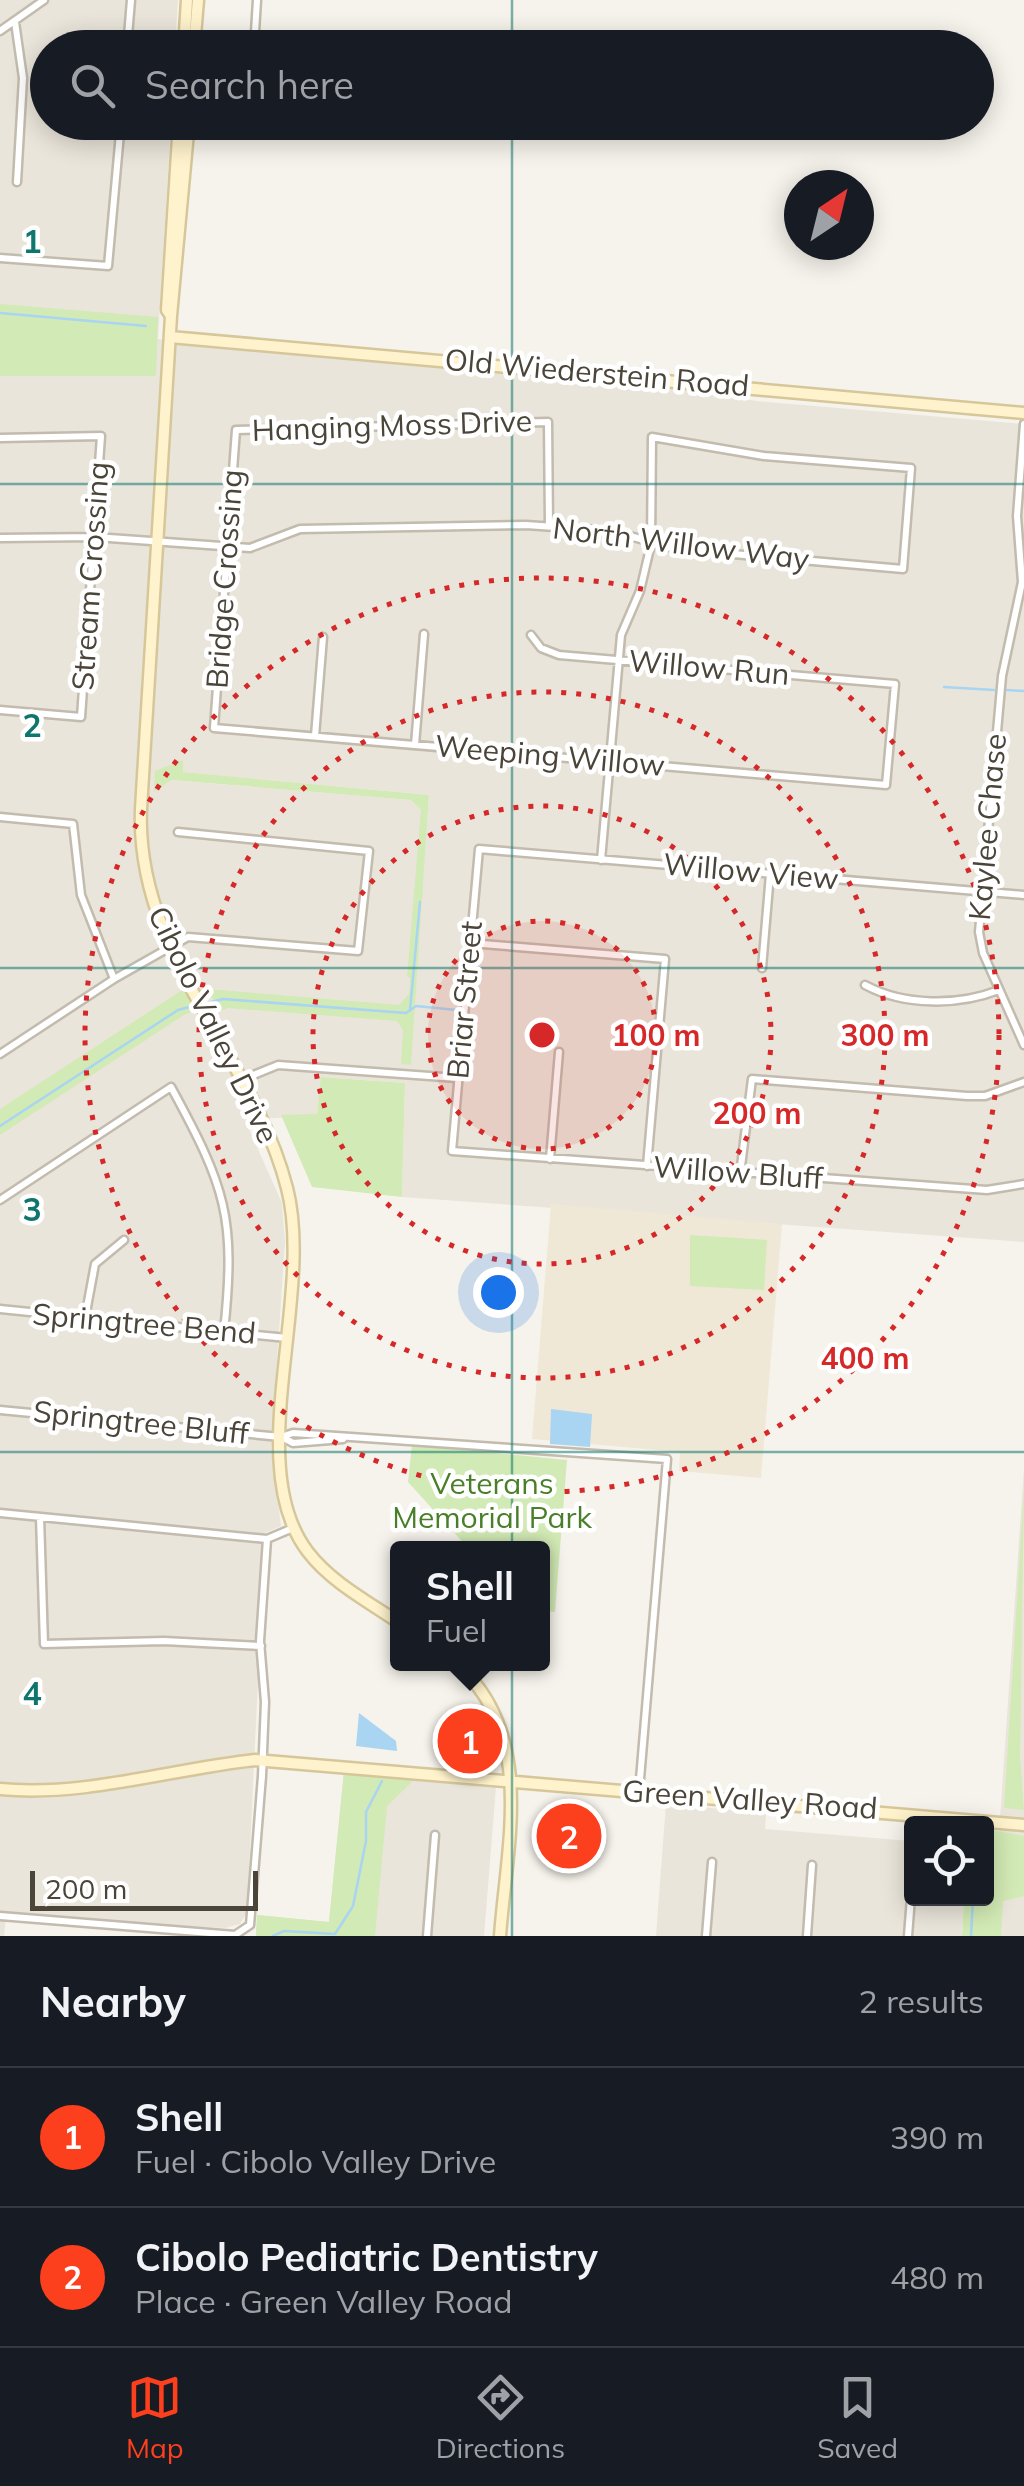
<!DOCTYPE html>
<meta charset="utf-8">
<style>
body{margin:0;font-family:Mulish,sans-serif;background:#242831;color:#f1f3f6}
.controls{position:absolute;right:30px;bottom:30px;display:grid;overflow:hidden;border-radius:10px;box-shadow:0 5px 25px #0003}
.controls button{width:90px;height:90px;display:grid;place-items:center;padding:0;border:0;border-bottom:2px solid #363941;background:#171b24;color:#f1f3f6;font:50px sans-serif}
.compass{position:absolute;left:784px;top:170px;width:90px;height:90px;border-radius:50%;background:#171b24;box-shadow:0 5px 25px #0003;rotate:35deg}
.scale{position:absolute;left:30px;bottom:25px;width:228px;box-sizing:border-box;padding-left:10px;border:5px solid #4b4439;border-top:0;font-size:28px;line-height:35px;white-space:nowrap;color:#4b4439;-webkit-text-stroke:8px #fff;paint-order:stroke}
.you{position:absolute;left:498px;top:1292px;width:35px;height:35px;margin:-25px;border:8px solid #fff;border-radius:50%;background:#1a73e8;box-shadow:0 0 0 15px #1a73e833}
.badge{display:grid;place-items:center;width:65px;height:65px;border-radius:50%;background:#fc3f1d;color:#fff;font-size:32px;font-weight:700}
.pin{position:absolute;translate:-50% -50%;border:5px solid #fff;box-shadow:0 2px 10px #0006}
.popup{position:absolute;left:390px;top:1541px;width:160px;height:130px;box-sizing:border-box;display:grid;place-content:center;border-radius:10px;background:#171b24;filter:drop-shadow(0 2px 8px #0005);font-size:32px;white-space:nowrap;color:#9ea1a6}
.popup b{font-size:38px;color:#f1f3f6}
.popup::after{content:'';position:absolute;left:50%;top:100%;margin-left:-20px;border:20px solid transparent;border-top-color:#171b24}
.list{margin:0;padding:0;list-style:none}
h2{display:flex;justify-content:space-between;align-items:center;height:130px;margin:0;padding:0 40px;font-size:42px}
h2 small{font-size:32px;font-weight:400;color:#9ea1a6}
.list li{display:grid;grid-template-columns:65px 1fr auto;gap:30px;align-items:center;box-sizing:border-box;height:140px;padding:0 40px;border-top:2px solid #363941}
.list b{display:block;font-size:38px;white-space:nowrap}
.list p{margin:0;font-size:32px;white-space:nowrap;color:#9ea1a6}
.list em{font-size:32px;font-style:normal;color:#9ea1a6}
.icon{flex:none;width:55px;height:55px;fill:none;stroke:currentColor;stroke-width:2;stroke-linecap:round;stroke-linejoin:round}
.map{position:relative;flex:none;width:1024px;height:1936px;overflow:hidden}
.search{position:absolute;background:#171b24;box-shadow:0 5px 25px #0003;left:30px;right:30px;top:30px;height:110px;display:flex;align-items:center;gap:25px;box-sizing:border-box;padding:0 35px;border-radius:55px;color:#9ea1a6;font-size:38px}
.sheet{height:410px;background:#171b24}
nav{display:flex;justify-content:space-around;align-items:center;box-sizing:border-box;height:140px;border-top:2px solid #363941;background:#171b24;font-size:28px;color:#9ea1a6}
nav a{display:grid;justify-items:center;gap:5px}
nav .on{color:#fc3f1d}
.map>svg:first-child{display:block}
</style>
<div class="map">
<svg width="1024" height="1936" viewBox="0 0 1024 1936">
<rect width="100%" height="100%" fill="#f6f3ec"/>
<!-- residential -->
<path fill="#eae5da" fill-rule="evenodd" d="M0,0H178L175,47L48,48V122L171,123L158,339L445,361L690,388L756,401L1024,424V1242L402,1197L405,1083L322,1077L317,1115L245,1120L282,1203L285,1243L271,1448L281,1526L265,1533L247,1912L240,1924L225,1928L6,1918L4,1936H0ZM183,761L182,772L429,795L410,1064L409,994L422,811L411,800L170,780L155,791Z
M1024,1468V1936H992Z
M344,1771L496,1787L484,1936H256L257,1915L329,1922Z
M666,1803L766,1814L765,1829L911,1841L912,1898L964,1899L962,1936H656Z"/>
<!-- education -->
<path fill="#efe8d6" d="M551,1204L782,1224L761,1478L679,1471L680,1452L532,1439Z"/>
<!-- green -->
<path fill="#d2eab5" d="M0,304L158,317L156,376H0Z
M183,760V772L429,795L411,1065L401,1064L403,1030L397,1021L228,1008L220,1011L207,989L399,1005L409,994L410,977H407L421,810L411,800L171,780L154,792L155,771Z
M190,985L202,1008L184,1015L0,1135V1109Z
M321,1077L405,1083L402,1197L312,1187L281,1115L317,1114Z
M690,1235L767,1240L764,1290L690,1286Z
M412,1445L567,1460L555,1612L543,1611L542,1548H468L408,1482Z
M1024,1488L1020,1758L1024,1810L1004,1808Z
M344,1771L415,1779L387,1806L375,1936H256L257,1915L329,1922Z
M987,1829L1024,1836V1896L1003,1901L1001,1936H962L964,1899L986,1898Z"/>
<!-- water -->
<path fill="#a9d4f2" d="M551,1409L592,1414L590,1447L550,1444Z
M359,1713L396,1741L397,1751L356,1746Z"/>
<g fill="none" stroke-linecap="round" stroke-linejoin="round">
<!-- stream -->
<path stroke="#a9d4f2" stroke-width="2.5" d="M0,313L146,326
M944,687L994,690
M1007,690L1024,691
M207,1003L223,999L406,1013L416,1006L457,1010
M410,1010L420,902
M0,1126L178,1010L193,1006
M273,1936L284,1931L335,1934L353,1906L366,1841V1812L382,1781
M971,1936L973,1898"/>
<!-- street casing -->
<g stroke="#c2bbae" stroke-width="11">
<path id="street" d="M15,22L23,78L17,182
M0,31L44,0
M127,48L131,0
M254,48L257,0
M0,258L108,266L121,122
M1024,424L1017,516L1022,582L1002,676L979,932L983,953L1024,1045
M0,438L101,436L81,717L0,710
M0,538L95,537L250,548L300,529L526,525L612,531L676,549L903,569L911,468L764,456L652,437L651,544L640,591L621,635L601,860
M531,635L541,648L559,655L895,684L886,785L214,728L236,430L548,422L549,526
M315,736L323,637
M415,745L424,634
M0,817L73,824L81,895L114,979
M1024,895L479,849L452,1151L987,1190L1024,1184
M470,943L665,959L647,1166
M762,968L770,874
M865,985C904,1006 958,1006 999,990
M0,1054L114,979L188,937L358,951L369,851L178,832
M241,1080L278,1065L457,1078
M550,1159L559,1052
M740,1174L752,1079L967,1096H985L1024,1082
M0,1200L171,1087C226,1188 236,1217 224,1332
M0,1309L287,1338
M85,1318L95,1264L124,1240
M0,1410L281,1437L293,1433L667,1459L639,1791
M282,1437L293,1443L343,1439
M0,1513L267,1539L293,1528
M40,1517L44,1644L164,1641L261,1646
M0,1916L235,1935L250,1925L262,1776L265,1702L260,1641L267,1539
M427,1936L435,1835
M706,1936L712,1862
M807,1936L812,1865
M908,1936L912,1885"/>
</g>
<!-- secondary casing -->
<g stroke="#d6c79b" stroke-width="15">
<path id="secondary" d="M184,48L187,0
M194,48L198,0
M189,122L171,316L141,809C135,954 253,1055 287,1188C315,1296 241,1465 308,1552C331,1582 367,1601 398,1622
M171,316L167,310L179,122
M170,337L1024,413
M457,1664C536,1734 507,1842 500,1936
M0,1789C86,1797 171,1769 255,1760L1024,1825"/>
</g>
<!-- street -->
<use href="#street" stroke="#fff" stroke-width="6"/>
<!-- secondary -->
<use href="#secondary" stroke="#fff3cd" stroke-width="10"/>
</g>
<!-- grid -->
<path fill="none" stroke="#0f766e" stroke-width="2.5" stroke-opacity="0.55" d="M512,0V48M512,122V1936M0,484H1024M0,968H1024M0,1452H1024"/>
<!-- distance rings -->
<circle cx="542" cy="1035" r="114" fill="#d62828" fill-opacity=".12"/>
<g fill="none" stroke="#d62828" stroke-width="5" stroke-dasharray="5 10">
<circle cx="542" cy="1035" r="114"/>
<circle cx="542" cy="1035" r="229"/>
<circle cx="542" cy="1035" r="343"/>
<circle cx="542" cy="1035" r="457"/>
</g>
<g text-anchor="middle" stroke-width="9" stroke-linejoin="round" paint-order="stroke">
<!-- street labels -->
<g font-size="30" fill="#4b4439" stroke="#fff">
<text transform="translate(597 373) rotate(5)" y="10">Old Wiederstein Road</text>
<text transform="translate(392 426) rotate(-2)" y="10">Hanging Moss Drive</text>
<text transform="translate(681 544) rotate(7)" y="10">North Willow Way</text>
<text transform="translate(91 576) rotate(-86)" y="10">Stream Crossing</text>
<text transform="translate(225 579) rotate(-86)" y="10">Bridge Crossing</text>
<text transform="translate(709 668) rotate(5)" y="10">Willow Run</text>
<text transform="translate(550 756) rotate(5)" y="10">Weeping Willow</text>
<text transform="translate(988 827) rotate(-85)" y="10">Kaylee Chase</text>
<text transform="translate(751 872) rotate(5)" y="10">Willow View</text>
<text transform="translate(465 1000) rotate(-85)" y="10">Briar Street</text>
<text transform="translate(213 1025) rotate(64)" y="10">Cibolo Valley Drive</text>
<text transform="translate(738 1173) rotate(4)" y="10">Willow Bluff</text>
<text transform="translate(144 1324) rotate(5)" y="10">Springtree Bend</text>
<text transform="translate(141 1423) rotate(6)" y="10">Springtree Bluff</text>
<text transform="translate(750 1800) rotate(4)" y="10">Green Valley Road</text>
</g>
<!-- park labels -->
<g font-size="30" fill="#4a7f2a" stroke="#fff">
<text x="492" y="1494">Veterans<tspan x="492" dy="34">Memorial Park</tspan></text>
</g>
</g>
<g font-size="32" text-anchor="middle" font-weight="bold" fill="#0f766e" stroke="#fff" stroke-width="9" stroke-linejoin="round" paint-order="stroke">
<text x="32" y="253">1</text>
<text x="32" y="737">2</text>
<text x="32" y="1221">3</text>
<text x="32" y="1705">4</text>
</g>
<circle cx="542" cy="1035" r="15" fill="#d62828" stroke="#fff" stroke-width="5"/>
<g font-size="30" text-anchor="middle" font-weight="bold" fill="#d62828" stroke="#fff" stroke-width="9" stroke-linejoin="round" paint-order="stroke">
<text x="656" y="1046">100 m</text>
<text x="885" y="1046">300 m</text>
<text x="757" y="1124">200 m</text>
<text x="865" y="1369">400 m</text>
</g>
</svg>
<div class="controls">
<button><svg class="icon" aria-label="locate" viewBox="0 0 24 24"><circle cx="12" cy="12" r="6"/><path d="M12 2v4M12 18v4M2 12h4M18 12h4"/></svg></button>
</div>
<svg class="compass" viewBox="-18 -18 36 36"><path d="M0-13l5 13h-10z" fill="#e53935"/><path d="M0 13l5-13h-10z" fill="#9ea1a6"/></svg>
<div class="scale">200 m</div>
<div class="you"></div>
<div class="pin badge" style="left:470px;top:1741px">1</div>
<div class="popup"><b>Shell</b>Fuel</div>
<div class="pin badge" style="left:569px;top:1836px">2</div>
<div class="search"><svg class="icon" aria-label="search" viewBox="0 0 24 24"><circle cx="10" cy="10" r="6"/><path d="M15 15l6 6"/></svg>Search here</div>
</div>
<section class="sheet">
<h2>Nearby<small>2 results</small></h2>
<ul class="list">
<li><span class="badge">1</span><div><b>Shell</b><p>Fuel · Cibolo Valley Drive</p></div><em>390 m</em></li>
<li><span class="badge">2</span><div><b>Cibolo Pediatric Dentistry</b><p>Place · Green Valley Road</p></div><em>480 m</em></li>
</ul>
</section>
<nav>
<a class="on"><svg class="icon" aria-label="map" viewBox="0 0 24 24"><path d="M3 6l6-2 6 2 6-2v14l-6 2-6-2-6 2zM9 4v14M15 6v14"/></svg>Map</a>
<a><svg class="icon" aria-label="directions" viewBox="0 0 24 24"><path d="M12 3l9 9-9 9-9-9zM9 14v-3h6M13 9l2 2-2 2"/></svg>Directions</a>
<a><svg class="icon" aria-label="saved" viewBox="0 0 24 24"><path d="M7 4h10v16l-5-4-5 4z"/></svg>Saved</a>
</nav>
